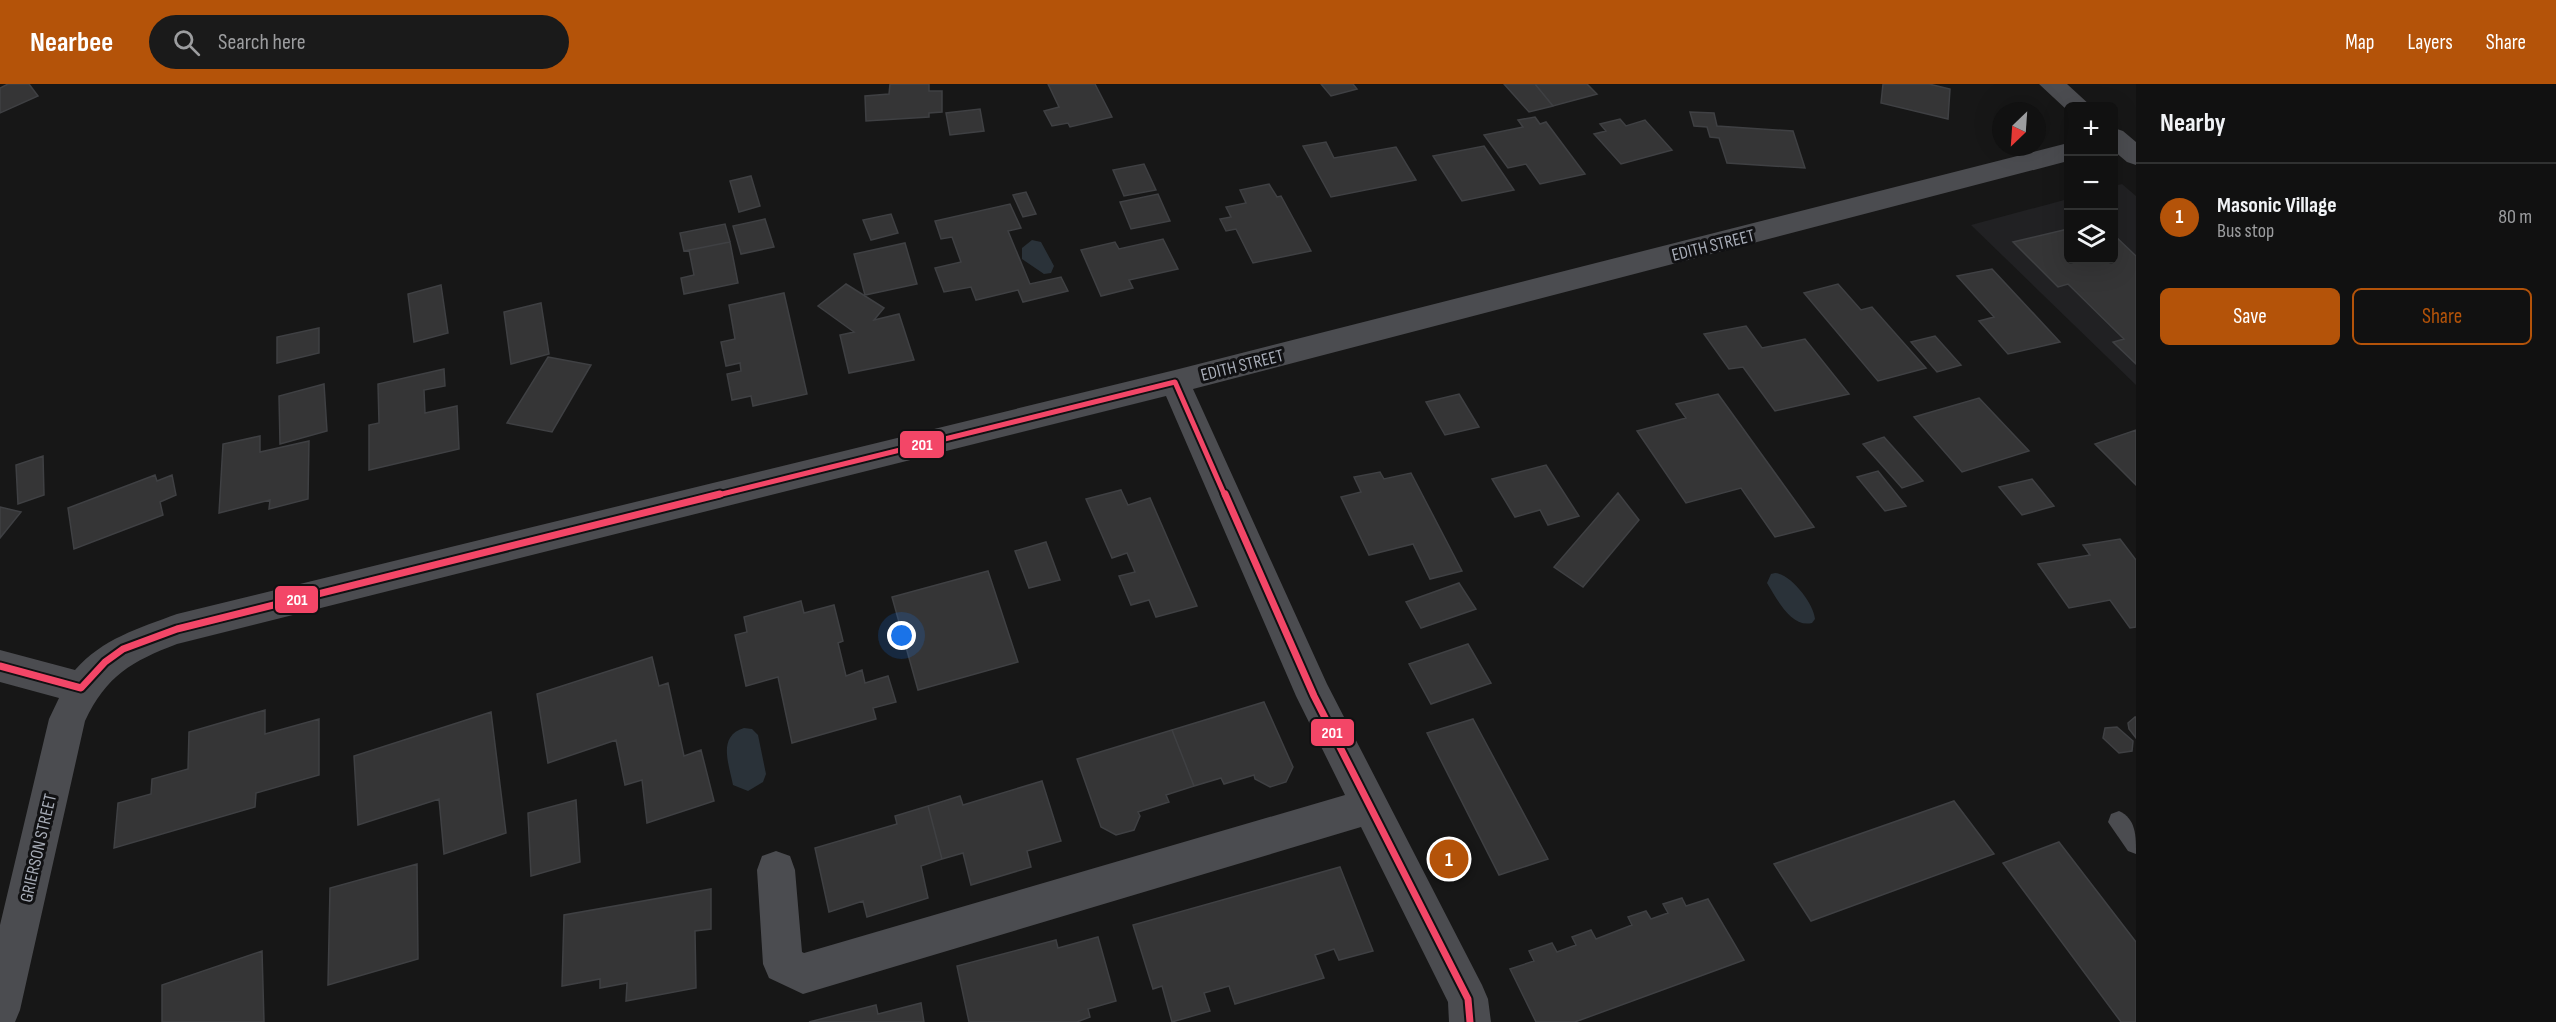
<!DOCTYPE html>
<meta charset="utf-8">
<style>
body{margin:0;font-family:"Sofia Sans Condensed",sans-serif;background:#1a1a1a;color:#f1f3f6}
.controls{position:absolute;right:18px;top:18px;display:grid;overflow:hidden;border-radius:9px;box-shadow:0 6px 24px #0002}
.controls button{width:54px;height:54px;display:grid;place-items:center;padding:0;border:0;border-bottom:2px solid #303131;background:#111;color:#f1f3f6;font:30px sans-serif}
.compass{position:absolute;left:1992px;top:18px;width:54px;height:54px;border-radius:50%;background:#111;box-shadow:0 6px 24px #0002;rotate:205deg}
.you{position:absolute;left:902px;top:552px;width:21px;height:21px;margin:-15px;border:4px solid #fff;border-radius:50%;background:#1a73e8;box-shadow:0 0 0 9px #1a73e833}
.badge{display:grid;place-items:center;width:39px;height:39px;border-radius:50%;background:#b45309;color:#fff;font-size:20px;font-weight:700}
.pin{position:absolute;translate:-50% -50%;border:3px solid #fff;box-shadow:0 2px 6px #0006}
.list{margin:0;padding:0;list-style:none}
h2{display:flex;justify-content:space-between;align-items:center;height:78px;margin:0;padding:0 24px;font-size:26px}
h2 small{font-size:20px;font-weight:400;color:#9c9d9f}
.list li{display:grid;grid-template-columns:39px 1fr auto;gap:18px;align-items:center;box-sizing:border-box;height:108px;padding:0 24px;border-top:2px solid #303131}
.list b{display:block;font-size:22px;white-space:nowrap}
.list p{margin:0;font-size:20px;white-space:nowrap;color:#9c9d9f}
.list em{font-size:20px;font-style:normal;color:#9c9d9f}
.actions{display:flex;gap:12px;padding:18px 24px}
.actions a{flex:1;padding:14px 0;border:2px solid #b45309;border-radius:9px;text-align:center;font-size:21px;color:#b45309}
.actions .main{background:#b45309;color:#fff}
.icon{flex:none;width:33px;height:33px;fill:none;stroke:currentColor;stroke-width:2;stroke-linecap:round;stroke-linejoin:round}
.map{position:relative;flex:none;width:2136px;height:938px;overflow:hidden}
header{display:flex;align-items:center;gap:36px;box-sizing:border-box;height:84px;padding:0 30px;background:#b45309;color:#fff}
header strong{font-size:28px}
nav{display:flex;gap:33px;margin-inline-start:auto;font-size:21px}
.search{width:420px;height:54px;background:#1a1a1a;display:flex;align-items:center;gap:15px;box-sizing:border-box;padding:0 21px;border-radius:33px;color:#9c9d9f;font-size:22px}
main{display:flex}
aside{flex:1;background:#111}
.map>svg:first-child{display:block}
</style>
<header>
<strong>Nearbee</strong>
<div class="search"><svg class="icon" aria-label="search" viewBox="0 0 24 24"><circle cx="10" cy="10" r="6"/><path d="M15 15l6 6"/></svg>Search here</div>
<nav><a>Map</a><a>Layers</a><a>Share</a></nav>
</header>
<main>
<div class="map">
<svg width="2136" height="938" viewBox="0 0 2136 938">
<rect width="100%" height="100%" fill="#171717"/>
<!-- built -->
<path fill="#212123" d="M2122,100L2136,112V301L1971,141L2068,115V176H2114V102Z"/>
<!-- water -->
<path fill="#2a3239" d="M1032,156L1041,158L1054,182L1051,189L1044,190L1022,175V164Z
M1775,489C1791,490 1814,520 1815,535L1812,539C1791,544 1777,515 1767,499L1771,490Z
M744,644L752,645L758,651L766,690L763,698L748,707L733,701C729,680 717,652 744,644Z"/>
<!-- building -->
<path fill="#353536" stroke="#3f4043" stroke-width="1.5" d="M8,0H29L38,12L0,29V4Z
M890,0H929V7H942V28L929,29V33L866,37L865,12L889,10Z
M1048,0H1095L1112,33L1070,43L1068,39L1052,42L1044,27L1059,23Z
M1321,0H1353L1357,5L1331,12Z
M1504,0H1535L1553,22L1529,28Z
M1535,0H1587L1597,10L1553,22Z
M1883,0H1929L1950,5L1948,35L1881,19Z
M980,25L984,47L950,51L946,29Z
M1690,28L1714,29L1717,42L1793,47L1805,84L1727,79L1719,54L1710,53L1707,43L1694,42Z
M1535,33L1540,40L1546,38L1585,90L1540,100L1526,80L1508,84L1484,51L1523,43L1518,36Z
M1620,35L1626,42L1645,36L1672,66L1621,80L1594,50L1606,47L1600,40Z
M1326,58L1334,74L1396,63L1416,96L1331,113L1303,62Z
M1484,62L1514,106L1462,117L1433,72Z
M1144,80L1156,106L1124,112L1113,86Z
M751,92L760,122L739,128L730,97Z
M1269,100L1277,113L1281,112L1311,167L1253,179L1236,145L1226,147L1220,135L1231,133L1226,123L1246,119L1240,106Z
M1026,108L1036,130L1023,133L1013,111Z
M1158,110L1170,137L1131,145L1120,118Z
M1010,120L1021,144L1008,147L1030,200L1061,193L1068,207L1023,218L1018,206L976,216L971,203L944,208L935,184L961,178L952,153L941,155L935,137Z
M891,130L898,149L871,156L863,136Z
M765,135L774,163L741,170L733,142Z
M725,140L730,158L684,167L680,149Z
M2068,145V176H2114V151L2136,172V280L2113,258L2124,255L2068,200L2058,203L2013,158Z
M1163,155L1178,185L1129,196L1133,204L1101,212L1081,166L1115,158L1119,165Z
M730,158L738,199L684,210L681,194L694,191L689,166Z
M905,159L917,200L865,211L854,170Z
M1992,185L2060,258L2008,270L1979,237L1994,233L1957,192Z
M846,200L884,224L874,236L899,230L914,276L849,289L840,251L854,248L818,222Z
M1838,200L1861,226L1872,223L1926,284L1878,297L1804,209Z
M441,201L448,249L414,258L408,210Z
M784,209L807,310L753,322L751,312L732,316L727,290L741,287L740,279L726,282L721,258L735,255L729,221Z
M541,219L549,270L511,280L504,228Z
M1746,242L1762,264L1805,255L1849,310L1775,327L1743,283L1729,285L1704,250Z
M319,244V269L277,279V253Z
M1935,252L1961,281L1937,288L1911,258Z
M548,273L591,281L552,348L507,339Z
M444,285L445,302L424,306L425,329L457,322L459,365L369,386V341L379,339L378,300Z
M324,300L327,347L280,360L279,312Z
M1459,310L1479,343L1445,351L1426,318Z
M1718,310L1814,443L1775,453L1741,404L1686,419L1637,347L1686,334L1676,320Z
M1979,314L2029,367L1962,388L1914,333Z
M2136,346V401L2095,360Z
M260,352V368L309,357L308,415L269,425L270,416L219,429L223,360Z
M1884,353L1923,397L1902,404L1863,360Z
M43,372L44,411L18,420L16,381Z
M1546,381L1579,432L1548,441L1540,426L1515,433L1492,395Z
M1878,387L1906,422L1885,427L1857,393Z
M1380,388L1384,395L1411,389L1462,487L1430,495L1413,460L1369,471L1341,413L1361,408L1354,393Z
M155,391L157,397L172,391L176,411L160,418L163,431L74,465L68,424Z
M2032,395L2054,422L2022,431L1999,403Z
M1121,406L1128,421L1150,414L1197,522L1156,533L1149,516L1131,521L1119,492L1135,488L1127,469L1112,474L1086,415Z
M1618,409L1639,436L1583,503L1554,483Z
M0,423L21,428L0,454Z
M2120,455L2136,476V543L2130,544L2110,516L2069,524L2038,480L2090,471L2083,461Z
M1046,458L1060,496L1029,504L1015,467Z
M988,487L1018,578L918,606L892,513Z
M1459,499L1476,525L1421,544L1406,518Z
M801,517L804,529L834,521L843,557L838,559L846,592L862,586L865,599L888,592L896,618L873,624L876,635L792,659L778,593L746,602L735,551L747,548L744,533Z
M1468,560L1491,599L1431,620L1409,580Z
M652,573L659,602L668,599L684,672L701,666L714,717L647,739L642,696L625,701L616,656L548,679L537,610Z
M1264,618L1293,683L1286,698L1270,703L1255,695L1254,691L1224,700L1221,694L1194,702L1172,646Z
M265,626V650L319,635V691L256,709L255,723L114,764L118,719L151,710L152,695L188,685L189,648Z
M491,628L506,749L444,770L439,715L358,741L354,672Z
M2135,633H2136V654L2129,645L2128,639Z
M1473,635L1548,775L1499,791L1427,649Z
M2117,643L2133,657L2132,667L2119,669L2103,654L2105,644Z
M1172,646L1194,702L1166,711L1169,718L1138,728L1140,732L1134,746L1116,751L1101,743L1077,675Z
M1042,697L1061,757L1027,767L1031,783L971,801L963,769L942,775L928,722L960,712L963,721Z
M576,716L580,778L531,792L528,729Z
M1954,717L1994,770L1811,837L1774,780Z
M928,722L942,775L921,782L928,814L867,833L863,817L829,828L815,764L897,740L895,732Z
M2059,758L2136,858V938H2121L2003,779Z
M417,780L418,875L328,901L330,804Z
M1340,783L1373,867L1339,876L1334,865L1315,871L1324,894L1235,920L1229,902L1204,909L1210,927L1172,938L1162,902L1153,905L1133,841Z
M711,805V845L695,847L696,904L626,917L627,899L600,904V895L562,902L564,831Z
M1682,814L1686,822L1708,815L1744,876L1575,938H1536L1510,885L1534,877L1529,867L1552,859L1557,868L1576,861L1572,853L1591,846L1596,855L1632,841L1628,833L1646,827L1651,835L1668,829L1663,820Z
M1098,853L1116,917L1088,925L1090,933L1077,938H969L957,882L1056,856L1058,864Z
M262,867L264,938H162V901Z
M921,919L924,938H809L876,921L878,930Z"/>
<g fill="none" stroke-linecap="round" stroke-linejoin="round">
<!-- service -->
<path fill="#4b4c50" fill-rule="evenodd" d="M2119,727C2136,735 2136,751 2136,770L2128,767L2108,738L2111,730Z"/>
<!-- minor -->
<path fill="#4b4c50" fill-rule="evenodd" d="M2068,59V77L1193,305L1327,600L1482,901L1488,915L1491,938H1449L1448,918L1361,743L803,910L769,894L763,880L757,786L762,772L776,767L790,772L795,786L802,868L804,869L1345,711L1296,612L1166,312L177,560C132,577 106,592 85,637L20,926L15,938H0V841L49,635L59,614L0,598V566L75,586C102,555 139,544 177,530L1175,286Z"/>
<!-- tertiary -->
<path fill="#4b4c50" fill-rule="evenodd" d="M2039,0H2067L2091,22H2068V27Z
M2114,44L2123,47L2136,58V81L2127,78L2114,67Z"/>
<!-- bus-1-far1 casing -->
<g stroke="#111113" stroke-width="9">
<path id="bus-1-far1" d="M714,412L1175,298L1225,412"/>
</g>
<!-- bus-1 casing -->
<g stroke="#111113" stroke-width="11">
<path id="bus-1" d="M1225,410L1314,612L1468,915L1470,938
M0,582L81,604L105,578L123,565L177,545L720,410"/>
</g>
<!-- bus-1-far1 -->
<use href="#bus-1-far1" stroke="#f34667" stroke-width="5"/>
<!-- bus-1 -->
<use href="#bus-1" stroke="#f34667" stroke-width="7"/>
</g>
<g text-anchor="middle" stroke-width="6" stroke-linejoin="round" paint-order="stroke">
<!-- street labels -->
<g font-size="18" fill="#a8adb8" stroke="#111113">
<text transform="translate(1713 161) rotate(-14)" y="6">EDITH STREET</text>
<text transform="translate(1242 281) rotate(-14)" y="6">EDITH STREET</text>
<text transform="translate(38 764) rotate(-77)" y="6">GRIERSON STREET</text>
</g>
</g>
<g stroke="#111113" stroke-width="2">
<rect x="899" y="346" width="46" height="29" rx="6" fill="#f34667"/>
<rect x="274" y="501" width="45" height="29" rx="6" fill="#f34667"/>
<rect x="1310" y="634" width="45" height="29" rx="6" fill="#f34667"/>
</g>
<g font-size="16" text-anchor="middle" font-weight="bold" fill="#fff">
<text x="922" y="366">201</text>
<text x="297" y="521">201</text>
<text x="1332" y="654">201</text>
</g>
</svg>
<div class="controls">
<button>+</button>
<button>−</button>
<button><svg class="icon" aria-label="layers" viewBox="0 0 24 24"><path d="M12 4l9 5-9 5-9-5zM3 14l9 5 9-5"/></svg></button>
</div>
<svg class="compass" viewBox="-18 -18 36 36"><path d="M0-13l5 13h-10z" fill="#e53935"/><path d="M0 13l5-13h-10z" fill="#9c9d9f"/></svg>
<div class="you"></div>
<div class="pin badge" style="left:1449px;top:775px">1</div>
</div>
<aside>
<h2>Nearby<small></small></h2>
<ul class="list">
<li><span class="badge">1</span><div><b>Masonic Village</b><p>Bus stop</p></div><em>80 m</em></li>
</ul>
<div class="actions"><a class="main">Save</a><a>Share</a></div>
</aside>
</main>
